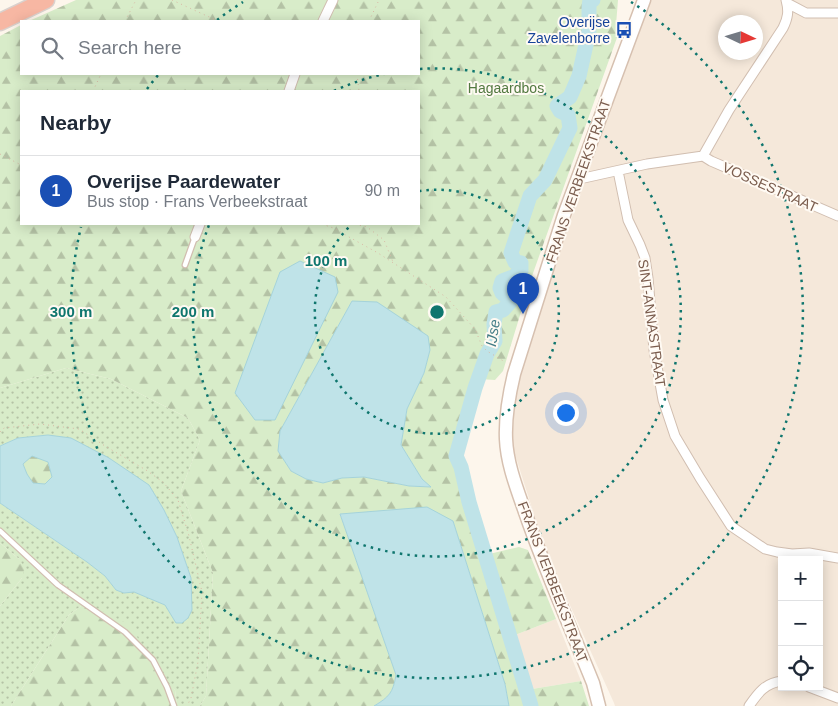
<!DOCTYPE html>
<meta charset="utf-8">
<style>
body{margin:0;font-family:Arial,sans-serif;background:#f6f6f7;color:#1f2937}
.controls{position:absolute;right:15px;bottom:15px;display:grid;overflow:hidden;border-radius:0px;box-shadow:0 2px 12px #0003}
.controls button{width:45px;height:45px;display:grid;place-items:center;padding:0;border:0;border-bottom:1px solid #e0e1e3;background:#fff;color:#1f2937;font:25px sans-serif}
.compass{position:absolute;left:718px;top:15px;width:45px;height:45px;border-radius:50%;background:#fff;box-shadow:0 2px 12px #0003;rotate:94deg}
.you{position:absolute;left:565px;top:412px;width:18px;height:18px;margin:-12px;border:4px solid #fff;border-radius:50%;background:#1a73e8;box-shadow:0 0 0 8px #1a73e833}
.badge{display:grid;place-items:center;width:32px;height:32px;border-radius:50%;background:#e76f51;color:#fff;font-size:16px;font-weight:700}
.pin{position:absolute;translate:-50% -41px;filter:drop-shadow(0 1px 2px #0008)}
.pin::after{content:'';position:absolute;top:26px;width:18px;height:15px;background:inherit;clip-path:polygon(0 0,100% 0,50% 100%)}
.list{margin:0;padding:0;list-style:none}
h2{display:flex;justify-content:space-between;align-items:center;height:65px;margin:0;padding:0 20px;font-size:21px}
h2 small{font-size:16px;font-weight:400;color:#747a83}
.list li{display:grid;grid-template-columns:32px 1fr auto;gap:15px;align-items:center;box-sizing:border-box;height:70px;padding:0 20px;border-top:1px solid #e0e1e3}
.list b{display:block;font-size:19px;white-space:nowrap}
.list p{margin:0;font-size:16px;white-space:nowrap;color:#747a83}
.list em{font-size:16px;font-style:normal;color:#747a83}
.icon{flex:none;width:28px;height:28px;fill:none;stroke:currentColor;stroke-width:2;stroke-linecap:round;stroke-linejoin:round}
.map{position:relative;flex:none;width:838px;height:706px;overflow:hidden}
.search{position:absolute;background:#fff;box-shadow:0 2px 12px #0003;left:20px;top:20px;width:400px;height:55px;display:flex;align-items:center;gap:12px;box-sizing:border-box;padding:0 18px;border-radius:0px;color:#747a83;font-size:19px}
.panel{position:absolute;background:#fff;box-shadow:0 2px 12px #0003;left:20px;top:90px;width:400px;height:135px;border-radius:0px}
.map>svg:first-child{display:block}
</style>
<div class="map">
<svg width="838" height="706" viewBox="0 0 838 706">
<defs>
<pattern id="grass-dots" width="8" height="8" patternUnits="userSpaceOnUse" patternTransform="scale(1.25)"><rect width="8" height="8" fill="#d8ecc9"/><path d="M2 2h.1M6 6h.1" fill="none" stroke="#b4c2a5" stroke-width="1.8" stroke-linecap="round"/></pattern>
<pattern id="forest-firs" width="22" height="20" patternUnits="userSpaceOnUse" patternTransform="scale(1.25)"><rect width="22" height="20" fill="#d8ecc9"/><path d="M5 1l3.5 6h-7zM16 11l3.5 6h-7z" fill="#b4c2a5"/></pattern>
</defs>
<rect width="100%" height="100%" fill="#fdf6ec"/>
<!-- residential -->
<path fill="#f5e8da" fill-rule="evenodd" d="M651,0H838V706H615L614,703L546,552L512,445L517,372L597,146ZM726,22H756V52H726ZM782,560H819V687H782Z
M556,619L581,681L526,690L510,637Z"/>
<!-- grass -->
<path fill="url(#grass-dots)" d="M66,368L111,379L188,418L200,440L181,491L213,573L206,696L200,706H177L175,690L81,606L69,615L11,706H0V606L22,578L19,559L0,543V503L87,562L105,576L116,590L124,593L134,592L166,605L176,623L191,578L177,537L164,510L48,435L18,438L0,446V388Z"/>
<!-- forest -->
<path fill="url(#forest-firs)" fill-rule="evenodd" d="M76,0H618L616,25L619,32L532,276L503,371L495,380L479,379L456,456L461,467L469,502L485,555L519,547L528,550L556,619L510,637L526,690L581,681L589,706H509L505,684L453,521L340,514L396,675C393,693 389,697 374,706H200L206,696L213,573L181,491L200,440L188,418L111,379L66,368L0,388V36L21,25V74H419V21H29ZM21,91H419V224H21ZM352,301L430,350L424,373L407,409L401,445L422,479L430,487L409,486L364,477L342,478L323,483L306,479L291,471L278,451L280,431Z
M32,455L48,462L52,477L45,484L33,483L27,474L23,464Z
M0,543L19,559L25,568L22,578L0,606Z
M81,606H92L130,625L154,665L175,690L177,706H11L69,615Z"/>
<!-- water -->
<path fill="#bfe3e8" stroke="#a5d3da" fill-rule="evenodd" d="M300,261L335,277L338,292L275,420H255L235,393L280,272Z
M352,301L377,302L428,336L430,350L424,373L407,409L401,445L422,479L431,487L409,486L364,477L342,478L323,483L306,479L291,471L278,451L280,431Z
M48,435L71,438L109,458L149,485L164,510L177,537L191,578L192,610L188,618L182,623H176L165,605L134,592L124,593L116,590L105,576L87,562L0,503V446L18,438ZM32,456L48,462L52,477L45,484L33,483L27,474L23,464Z
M427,507L453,521L505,684L509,706H374C389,697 393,693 396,675L340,514Z"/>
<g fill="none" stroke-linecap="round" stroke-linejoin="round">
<!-- river -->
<path stroke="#bfe3e8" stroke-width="15" d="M531,706L469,502L461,467L456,456L475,388L487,354L495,341L494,324L496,312L503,310L511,301L502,293L500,288L502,281L513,277L521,271V263L515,262L511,253L530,196L545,180L570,128L568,115L560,111L557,106L570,97L579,76L589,31V7L590,0H593"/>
<!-- lane casing -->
<g stroke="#d1beb0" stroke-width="7">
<path id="lane" d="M185,265L195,237
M0,531L58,585L125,632L153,660L167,687L174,706"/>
</g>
<!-- street casing -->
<g stroke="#d1beb0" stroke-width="11">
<path id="street" d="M787,3L806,13H838
M323,21L333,0
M289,91L295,74
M703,156L711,161L838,216
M618,171L628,220L640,245L645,258L648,278L654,350L663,400L675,436L700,478L731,526L765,549L777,552L792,554L809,553L838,558
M577,177L584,178L647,164L703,156L729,110L783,28C788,18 789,11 786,0
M195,237L200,224
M809,687L838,698
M749,706C758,693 765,683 782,681"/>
</g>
<!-- secondary casing -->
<g stroke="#d6c0b0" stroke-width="15">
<path id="secondary" d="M599,706L593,683C570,626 545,570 525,512C517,489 507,464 506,439C505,417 509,395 514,374L564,215L644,0"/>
</g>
<!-- highway casing -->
<g stroke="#dad1cd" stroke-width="19">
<path id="highway" d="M0,22L46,0"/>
</g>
<!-- path -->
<path stroke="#d9b8a5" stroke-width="1" stroke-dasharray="1 4" stroke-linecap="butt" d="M172,0L218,21
M125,21L136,0
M369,21L379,0
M357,74L359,91
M93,91L101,74
M0,154L21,165
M322,224L336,229L349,237L378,253L446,297L475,329L482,346L487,351L505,362
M355,224L367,227L384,240L393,262
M0,432L4,428L40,424L79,429L105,446L146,470L163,482L178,500L189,536L202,592L198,662L191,698L187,706"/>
<!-- lane -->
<use href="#lane" stroke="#fff" stroke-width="4.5"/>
<!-- street -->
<use href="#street" stroke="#fff" stroke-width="9"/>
<!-- secondary -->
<use href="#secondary" stroke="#fff" stroke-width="12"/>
<!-- highway -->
<use href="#highway" stroke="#f7b7a3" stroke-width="16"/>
</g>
<!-- distance rings -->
<g fill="none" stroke="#0f766e" stroke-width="2.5" stroke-dasharray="2.5 5">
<path d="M419 191A122 122 0 1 1 352 224"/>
<path d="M334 91A244 244 0 0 1 384 74M420 69A244 244 0 1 1 209 225"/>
<path d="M147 89A366 366 0 0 1 159 74M217 20A366 366 0 0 1 243 2M631 2A366 366 0 1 1 81 227"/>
</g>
<!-- icons -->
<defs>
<g id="bus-bare" transform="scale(1.35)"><path d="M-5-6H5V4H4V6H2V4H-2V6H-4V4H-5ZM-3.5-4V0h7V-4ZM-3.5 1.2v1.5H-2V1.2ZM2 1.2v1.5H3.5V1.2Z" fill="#1a4fb4" stroke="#fffaf3" stroke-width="2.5" paint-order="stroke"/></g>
</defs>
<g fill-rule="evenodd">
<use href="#bus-bare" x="624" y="30"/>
</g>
<g text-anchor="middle" stroke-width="4" stroke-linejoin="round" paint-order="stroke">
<!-- transit labels -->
<g font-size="14" fill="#164399" stroke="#fffaf3" text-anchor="end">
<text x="610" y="27">Overijse<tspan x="610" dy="16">Zavelenborre</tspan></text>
</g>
<!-- park labels -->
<g font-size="14" fill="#537a41" stroke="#fffaf3">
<text x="506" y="93">Hagaardbos</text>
</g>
<!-- street labels -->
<g font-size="14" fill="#7a5c4d" stroke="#fffaf3">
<text transform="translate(578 181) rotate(-71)" y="5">FRANS VERBEEKSTRAAT</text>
<text transform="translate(770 187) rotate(24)" y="5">VOSSESTRAAT</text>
<text transform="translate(652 323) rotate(82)" y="5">SINT-ANNASTRAAT</text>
<text transform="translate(553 582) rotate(69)" y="5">FRANS VERBEEKSTRAAT</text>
</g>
<!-- water labels -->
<g font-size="15" font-style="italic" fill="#437c86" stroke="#fffaf3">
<text transform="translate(493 333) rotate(-81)" y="5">IJse</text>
</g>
</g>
<circle cx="437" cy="312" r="8" fill="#0f766e" stroke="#fffaf3" stroke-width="2.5"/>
<g font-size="15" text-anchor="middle" font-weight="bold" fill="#0f766e" stroke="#fffaf3" stroke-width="4" stroke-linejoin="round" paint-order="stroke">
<text x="326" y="266">100 m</text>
<text x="71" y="317">300 m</text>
<text x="193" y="317">200 m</text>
</g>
</svg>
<div class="controls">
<button>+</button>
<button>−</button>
<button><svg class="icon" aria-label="locate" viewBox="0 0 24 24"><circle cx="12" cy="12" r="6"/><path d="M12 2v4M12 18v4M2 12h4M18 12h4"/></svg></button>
</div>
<svg class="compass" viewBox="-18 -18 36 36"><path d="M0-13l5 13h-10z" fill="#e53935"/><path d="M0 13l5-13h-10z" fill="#747a83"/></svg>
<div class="you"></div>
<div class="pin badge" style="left:523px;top:314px;background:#1a4fb4">1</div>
<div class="search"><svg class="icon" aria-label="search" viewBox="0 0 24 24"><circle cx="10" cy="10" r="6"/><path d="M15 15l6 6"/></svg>Search here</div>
<section class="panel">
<h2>Nearby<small></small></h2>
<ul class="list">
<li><span class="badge" style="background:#1a4fb4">1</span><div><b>Overijse Paardewater</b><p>Bus stop · Frans Verbeekstraat</p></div><em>90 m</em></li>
</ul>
</section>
</div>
